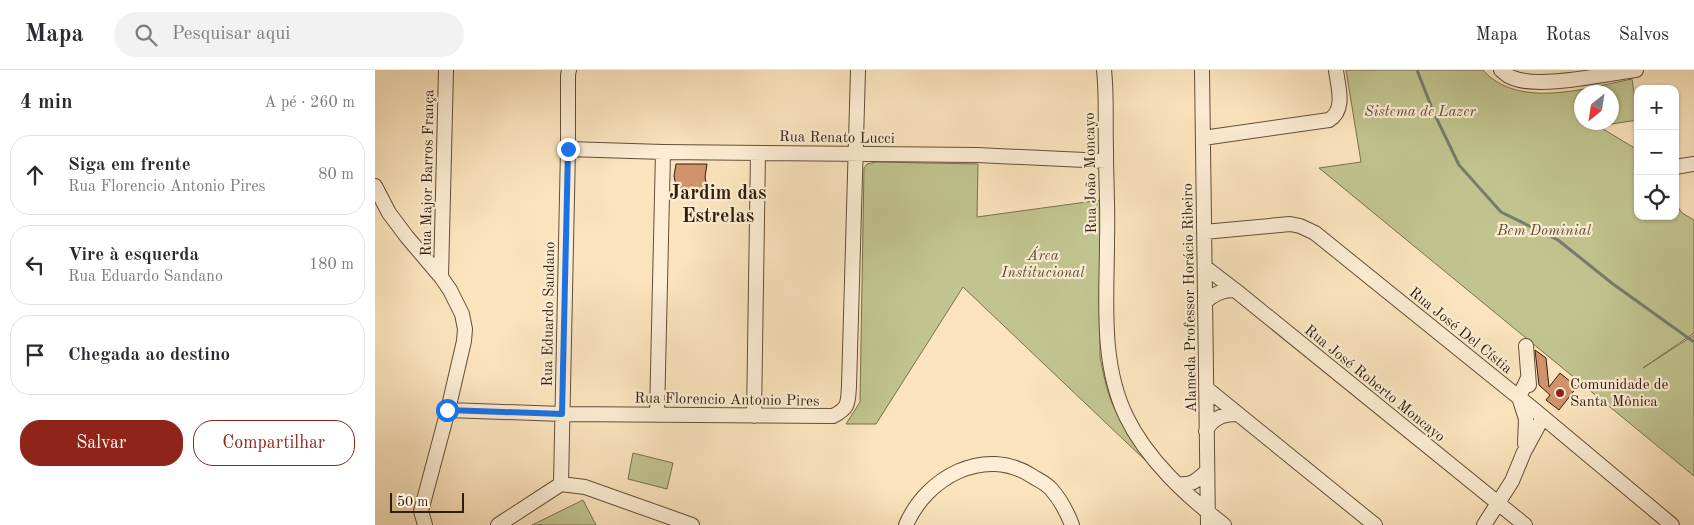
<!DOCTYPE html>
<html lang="pt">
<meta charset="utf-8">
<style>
body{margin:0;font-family:"Old Standard TT",serif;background:#f2f2f3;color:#2b2b33}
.controls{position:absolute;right:15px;top:15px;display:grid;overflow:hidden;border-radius:10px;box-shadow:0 1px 4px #0004}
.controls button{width:45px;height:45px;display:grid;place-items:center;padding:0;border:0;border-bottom:1px solid #e1e1e2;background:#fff;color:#2b2b33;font:25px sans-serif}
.compass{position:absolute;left:1199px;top:15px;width:45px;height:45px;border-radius:50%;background:#fff;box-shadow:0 1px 4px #0004;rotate:210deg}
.scale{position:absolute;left:15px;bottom:12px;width:74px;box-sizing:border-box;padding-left:5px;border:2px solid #321c0b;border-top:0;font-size:14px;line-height:18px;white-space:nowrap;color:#321c0b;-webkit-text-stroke:4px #fcedd4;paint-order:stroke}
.stop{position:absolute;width:15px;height:15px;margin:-11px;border:4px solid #1a73e8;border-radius:50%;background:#fff}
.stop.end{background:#1a73e8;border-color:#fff;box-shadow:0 1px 5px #0008}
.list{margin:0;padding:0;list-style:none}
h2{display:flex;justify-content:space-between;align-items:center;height:65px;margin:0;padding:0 20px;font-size:21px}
h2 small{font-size:16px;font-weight:400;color:#7c7c81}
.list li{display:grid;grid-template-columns:32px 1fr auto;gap:15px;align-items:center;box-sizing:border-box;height:80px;margin:0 10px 10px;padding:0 10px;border:1px solid #e1e1e2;border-radius:20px}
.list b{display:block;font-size:19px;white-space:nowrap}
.list p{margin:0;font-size:16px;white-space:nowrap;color:#7c7c81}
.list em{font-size:16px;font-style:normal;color:#7c7c81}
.actions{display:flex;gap:10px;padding:15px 20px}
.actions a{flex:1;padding:11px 0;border:1px solid #8f2418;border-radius:20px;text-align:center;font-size:18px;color:#8f2418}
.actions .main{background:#8f2418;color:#fff}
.icon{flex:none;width:28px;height:28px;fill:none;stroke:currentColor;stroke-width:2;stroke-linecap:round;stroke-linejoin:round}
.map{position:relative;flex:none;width:1319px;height:455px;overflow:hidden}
header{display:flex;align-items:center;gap:30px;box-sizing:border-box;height:70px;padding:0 25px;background:#fff;border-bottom:1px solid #e1e1e2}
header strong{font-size:24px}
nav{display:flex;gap:28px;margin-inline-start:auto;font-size:18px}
.search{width:350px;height:45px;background:#f2f2f3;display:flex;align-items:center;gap:12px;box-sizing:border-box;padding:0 18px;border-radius:28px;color:#7c7c81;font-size:19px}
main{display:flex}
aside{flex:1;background:#fff}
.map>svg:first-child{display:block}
</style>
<header>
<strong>Mapa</strong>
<div class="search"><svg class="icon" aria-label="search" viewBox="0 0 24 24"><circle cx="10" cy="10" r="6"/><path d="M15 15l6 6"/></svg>Pesquisar aqui</div>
<nav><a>Mapa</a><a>Rotas</a><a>Salvos</a></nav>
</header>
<main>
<aside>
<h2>4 min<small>A pé · 260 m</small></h2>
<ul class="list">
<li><svg class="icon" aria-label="ahead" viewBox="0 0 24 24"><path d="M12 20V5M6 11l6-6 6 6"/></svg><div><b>Siga em frente</b><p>Rua Florencio Antonio Pires</p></div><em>80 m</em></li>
<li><svg class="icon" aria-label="left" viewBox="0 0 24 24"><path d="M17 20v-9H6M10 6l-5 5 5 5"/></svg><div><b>Vire à esquerda</b><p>Rua Eduardo Sandano</p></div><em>180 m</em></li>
<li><svg class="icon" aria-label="arrive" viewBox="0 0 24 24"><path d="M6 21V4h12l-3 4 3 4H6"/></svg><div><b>Chegada ao destino</b></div></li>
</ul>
<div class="actions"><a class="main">Salvar</a><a>Compartilhar</a></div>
</aside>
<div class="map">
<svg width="1319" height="455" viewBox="0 0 1319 455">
<rect width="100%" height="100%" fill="#fbe4bd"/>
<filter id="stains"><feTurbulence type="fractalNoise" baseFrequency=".004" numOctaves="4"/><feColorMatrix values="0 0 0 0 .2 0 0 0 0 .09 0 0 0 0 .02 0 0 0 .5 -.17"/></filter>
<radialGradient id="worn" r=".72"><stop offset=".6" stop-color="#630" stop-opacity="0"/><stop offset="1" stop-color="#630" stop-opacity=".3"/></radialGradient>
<!-- green -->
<path fill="#c1c48f" stroke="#7a704d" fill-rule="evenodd" d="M971,0H1108C1143,40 1212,18 1257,9L1263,50L1223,56L1263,80V146H1300V133L1307,143L1319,150V263L1268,298L1319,265V406L944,98L986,92ZM1206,22H1236V52H1206Z
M501,92L603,94L602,147L726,130L725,287C728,302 731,318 737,333C746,353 761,371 774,389L771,391L588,217L501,354H471L485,332L489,98L492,94Z
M258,383L298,393L292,419L253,409Z
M208,430L221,455H157Z"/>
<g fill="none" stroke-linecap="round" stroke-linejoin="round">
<!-- stream -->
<path stroke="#747e6a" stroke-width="3" d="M1042,0L1058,41L1084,95L1126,142L1183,170L1238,214L1319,272"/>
</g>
<!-- building -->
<path fill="#d1936c" stroke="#321c0b" d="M301,94H332L330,107L333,122L302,121L299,106Z
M1160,280L1171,288L1174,317L1185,303L1202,317L1184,340L1171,330L1175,325L1164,315Z"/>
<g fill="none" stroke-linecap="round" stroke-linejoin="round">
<!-- minor casing -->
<g stroke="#644e38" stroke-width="16">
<path id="minor" d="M729,0C732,26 730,53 731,80C731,110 733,140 732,171C732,229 725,292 751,346C772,390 812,426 849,455
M827,0L833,455
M1126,0C1129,2 1132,6 1136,7C1162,20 1230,4 1261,0
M828,68L954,50C971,40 963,17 961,0
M193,79L288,82L602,85L731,91
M1300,97L1319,94
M0,116L14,143L32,167L66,207L75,220L87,244L90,259L89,271L73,340L46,441L50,455
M829,162L915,154L925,156L940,163L1157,338L1297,455
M830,197L860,220L1150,455
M66,207L71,0
M830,232C839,224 847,220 860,220
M1151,276L1154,315
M831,318L1000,455
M73,340L187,344L458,346C474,338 473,333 474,316L483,0
M282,345L288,82
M379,346L383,83
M831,361C837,348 848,344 862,344
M1150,374L1151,349L1144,327L1153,308
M186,414L210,417L317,455
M803,414C817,416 822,410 832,401
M123,455L186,414L193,79V5L194,0
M531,455C551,408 609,375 657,406C663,410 671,413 676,419C685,429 692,442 697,455
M1109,455L1137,411L1149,382L1168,347"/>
</g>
<!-- minor -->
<use href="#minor" stroke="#fcedd4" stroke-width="14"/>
</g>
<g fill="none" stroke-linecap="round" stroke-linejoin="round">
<!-- route -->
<path stroke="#1a73e8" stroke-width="6" d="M72,340L187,344L193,79"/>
</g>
<!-- markers -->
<circle fill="#8f2418" stroke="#fcedd4" stroke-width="2" cx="1185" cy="323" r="5"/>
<g text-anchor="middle" stroke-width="4.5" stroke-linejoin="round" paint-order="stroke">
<!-- park labels -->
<g font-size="15" font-style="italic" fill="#5d4e33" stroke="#fcedd4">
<text x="1045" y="46">Sistema de Lazer</text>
<text x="1169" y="165">Bem Dominial</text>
<text x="668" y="190">Área<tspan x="668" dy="17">Institucional</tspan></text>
</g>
<!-- street labels -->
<g font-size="15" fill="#321c0b" stroke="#fcedd4">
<text transform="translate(462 67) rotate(1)" y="5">Rua Renato Lucci</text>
<text transform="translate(52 103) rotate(-89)" y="5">Rua Major Barros França</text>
<text transform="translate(715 103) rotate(-91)" y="5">Rua João Moncayo</text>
<text transform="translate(814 228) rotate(-91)" y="5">Alameda Professor Horácio Ribeiro</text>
<text transform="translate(173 244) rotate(-89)" y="5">Rua Eduardo Sandano</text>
<text transform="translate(1086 260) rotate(39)" y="5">Rua José Del Cístia</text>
<text transform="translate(1000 313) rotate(39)" y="5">Rua José Roberto Moncayo</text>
<text transform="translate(352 329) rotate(1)" y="5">Rua Florencio Antonio Pires</text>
</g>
<!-- poi labels -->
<g font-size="15" fill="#321c0b" stroke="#fcedd4" text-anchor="start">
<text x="1195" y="319">Comunidade de<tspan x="1195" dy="17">Santa Mônica</tspan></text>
</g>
<!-- district labels -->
<g font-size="20" font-weight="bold" fill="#321c0b" stroke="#fcedd4">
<text x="343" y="129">Jardim das<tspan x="343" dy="23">Estrelas</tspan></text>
</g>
</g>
<rect width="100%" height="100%" filter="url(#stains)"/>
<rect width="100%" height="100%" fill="url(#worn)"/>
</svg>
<div class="controls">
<button>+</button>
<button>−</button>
<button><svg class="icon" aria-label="locate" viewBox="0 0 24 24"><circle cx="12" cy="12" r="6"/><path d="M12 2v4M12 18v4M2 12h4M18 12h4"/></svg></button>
</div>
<svg class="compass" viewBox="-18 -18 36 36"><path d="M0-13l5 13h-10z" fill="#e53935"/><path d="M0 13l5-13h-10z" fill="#7c7c81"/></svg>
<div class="scale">50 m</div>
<div class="stop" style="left:72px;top:340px"></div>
<div class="stop end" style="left:193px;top:79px"></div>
</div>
</main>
